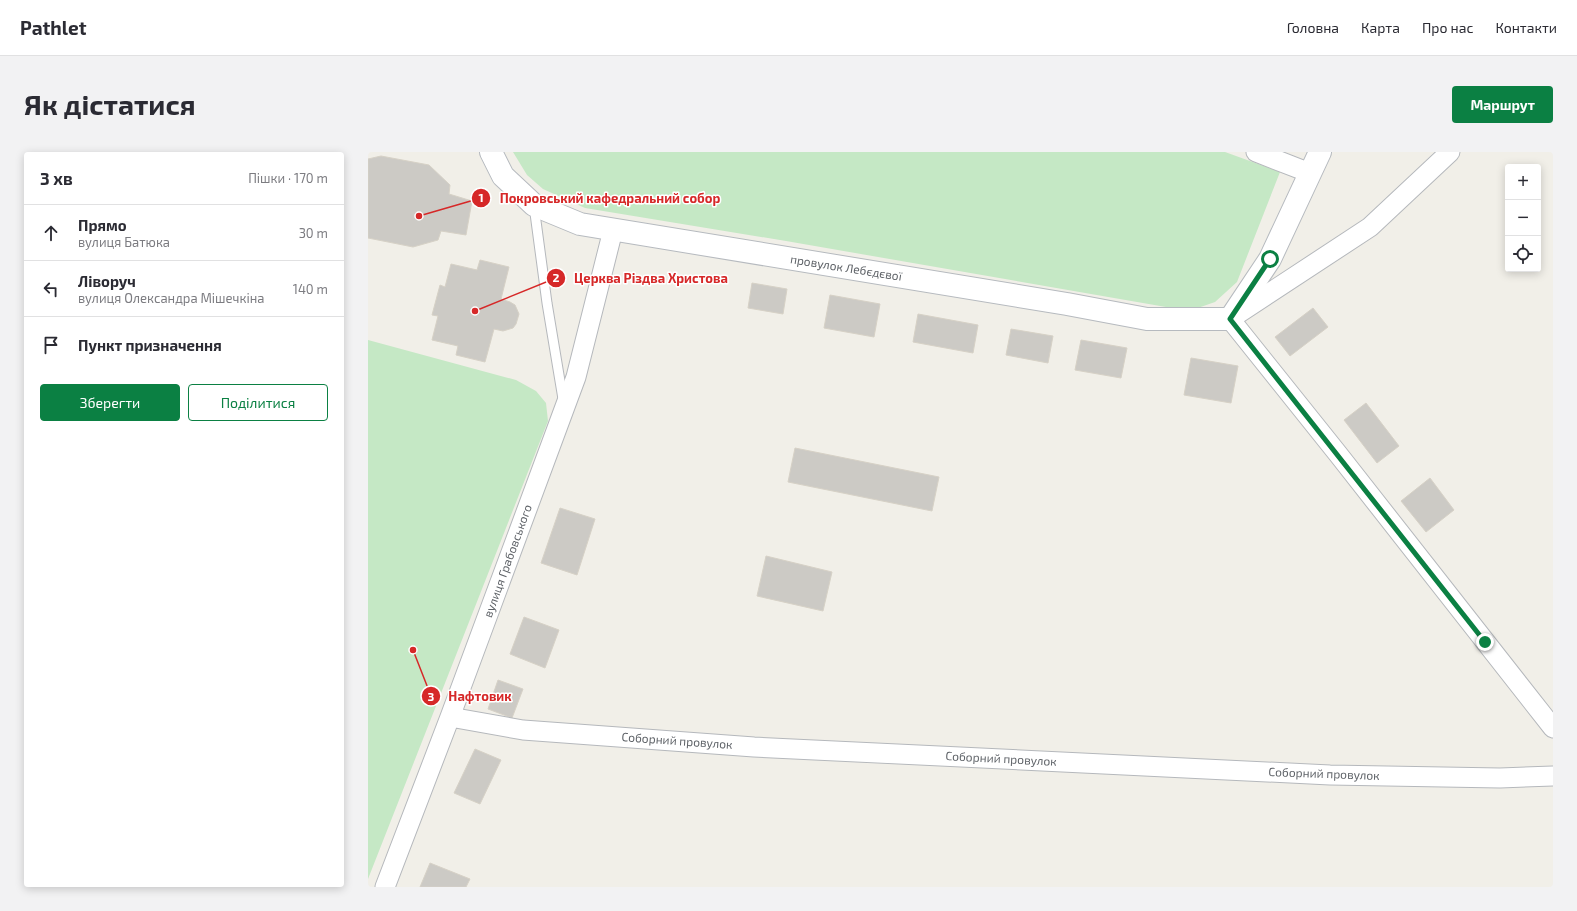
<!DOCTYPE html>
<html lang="uk">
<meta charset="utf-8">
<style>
body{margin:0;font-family:"Exo 2",sans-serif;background:#f2f2f3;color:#2b2b33}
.controls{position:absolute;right:12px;top:12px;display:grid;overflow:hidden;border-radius:4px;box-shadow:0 2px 10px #0003}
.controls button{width:36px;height:36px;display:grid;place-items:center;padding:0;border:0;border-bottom:1px solid #e1e1e2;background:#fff;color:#2b2b33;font:20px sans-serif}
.stop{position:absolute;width:12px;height:12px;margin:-9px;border:3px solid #0b8043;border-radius:50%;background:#fff}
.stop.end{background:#0b8043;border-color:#fff;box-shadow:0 1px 4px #0008}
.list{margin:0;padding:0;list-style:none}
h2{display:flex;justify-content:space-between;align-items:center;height:52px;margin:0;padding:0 16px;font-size:17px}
h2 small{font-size:13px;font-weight:400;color:#7c7c81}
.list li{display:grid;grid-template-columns:26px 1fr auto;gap:12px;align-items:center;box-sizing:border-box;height:56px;padding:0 16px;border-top:1px solid #e1e1e2}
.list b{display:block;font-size:15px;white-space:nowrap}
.list p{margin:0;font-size:13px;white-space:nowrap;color:#7c7c81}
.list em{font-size:13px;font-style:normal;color:#7c7c81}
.actions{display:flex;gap:8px;padding:12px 16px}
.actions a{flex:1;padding:9px 0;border:1px solid #0b8043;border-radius:4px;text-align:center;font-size:14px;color:#0b8043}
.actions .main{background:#0b8043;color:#fff}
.icon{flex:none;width:22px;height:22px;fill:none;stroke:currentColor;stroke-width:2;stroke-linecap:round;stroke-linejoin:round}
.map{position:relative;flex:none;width:1185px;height:735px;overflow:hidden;border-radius:4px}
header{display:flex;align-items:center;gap:24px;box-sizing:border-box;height:56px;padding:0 20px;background:#fff;border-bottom:1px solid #e1e1e2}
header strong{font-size:19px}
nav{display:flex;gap:22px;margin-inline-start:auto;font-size:14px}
.intro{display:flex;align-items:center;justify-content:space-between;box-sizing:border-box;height:96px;padding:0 24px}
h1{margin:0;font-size:28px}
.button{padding:10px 18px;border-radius:4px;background:#0b8043;color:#fff;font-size:14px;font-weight:700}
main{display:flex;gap:24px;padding:0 24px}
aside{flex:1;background:#fff;border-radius:4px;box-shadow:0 2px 10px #0003}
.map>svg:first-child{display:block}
</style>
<header>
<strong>Pathlet</strong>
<nav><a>Головна</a><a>Карта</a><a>Про нас</a><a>Контакти</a></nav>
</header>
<div class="intro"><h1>Як дістатися</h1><a class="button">Маршрут</a></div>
<main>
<aside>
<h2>3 хв<small>Пішки · 170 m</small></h2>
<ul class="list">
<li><svg class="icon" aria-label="ahead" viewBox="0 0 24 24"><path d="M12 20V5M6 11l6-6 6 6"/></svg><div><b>Прямо</b><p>вулиця Батюка</p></div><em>30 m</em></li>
<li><svg class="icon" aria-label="left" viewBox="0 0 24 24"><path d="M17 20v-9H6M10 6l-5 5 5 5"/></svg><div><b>Ліворуч</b><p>вулиця Олександра Мішечкіна</p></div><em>140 m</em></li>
<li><svg class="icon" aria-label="arrive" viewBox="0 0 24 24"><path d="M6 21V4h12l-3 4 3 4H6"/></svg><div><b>Пункт призначення</b></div></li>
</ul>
<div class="actions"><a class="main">Зберегти</a><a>Поділитися</a></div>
</aside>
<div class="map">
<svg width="1185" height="735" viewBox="0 0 1185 735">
<rect width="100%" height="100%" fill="#f1efe8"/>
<!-- green -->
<path fill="#c5e8c5" d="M145,0H857L912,20L869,130L847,150L821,159L418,89L217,56L175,37L159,23Z
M0,188L148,228L168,239L178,251L180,269L0,727Z"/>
<!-- building -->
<path fill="#cccac5" stroke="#d6d1c6" d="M13,4L61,13L82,33L81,42L104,49L98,83L73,79L70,88L45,95L0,86V7Z
M112,108L141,115L133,147L142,150L147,153L151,162L148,172L145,176L135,179L126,177L117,210L88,203L90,194L64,188L70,164L64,163L72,133L77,135L83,112L109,118Z
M384,131L419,137L415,162L380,156Z
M462,143L512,152L506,185L456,176Z
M945,156L960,175L922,204L907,185Z
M550,162L610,173L605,201L545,190Z
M643,177L685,184L680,211L638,203Z
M713,188L759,196L753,226L707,218Z
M823,206L870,214L863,251L816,243Z
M998,251L1031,294L1009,311L976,268Z
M427,296L571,325L564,359L420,330Z
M1062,326L1086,358L1058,380L1033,349Z
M192,356L227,367L209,423L173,411Z
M398,404L464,420L455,459L389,444Z
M156,465L191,478L177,516L142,502Z
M130,528L155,537L144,566L120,557Z
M107,597L133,608L112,652L86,641Z
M62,711L102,727L98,735H52Z"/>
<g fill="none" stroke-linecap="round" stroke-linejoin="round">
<!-- lane casing -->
<g stroke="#b5b8bc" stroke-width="11">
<path id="lane" d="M166,54L179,151L195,247"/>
</g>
<!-- street casing -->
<g stroke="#b5b8bc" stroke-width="21">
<path id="street" d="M888,0L942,21
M1082,0L1002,75L862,167L970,302L1185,576
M82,565L155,578L386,595L962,623L1132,626L1185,624
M17,735L82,565L208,225L245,78"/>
</g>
<!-- secondary casing -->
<g stroke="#b6babf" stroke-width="24">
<path id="secondary" d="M123,0L135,24L166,53L212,72L699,152L779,167H862L902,107L952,0"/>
</g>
<!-- lane -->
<use href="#lane" stroke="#fff" stroke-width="9"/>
<!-- street -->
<use href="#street" stroke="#fff" stroke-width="19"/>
<!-- secondary -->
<use href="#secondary" stroke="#fff" stroke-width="22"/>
</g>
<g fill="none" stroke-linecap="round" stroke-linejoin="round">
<!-- route -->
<path stroke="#0b8043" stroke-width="5" d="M902,107L862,167L1117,490"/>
</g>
<g text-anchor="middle" stroke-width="3" stroke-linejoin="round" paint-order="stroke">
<!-- street labels -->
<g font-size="12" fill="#5f6368" stroke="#fff">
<text transform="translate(478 116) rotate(9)" y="4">провулок Лебєдєвої</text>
<text transform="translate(140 409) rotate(-70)" y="4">вулиця Грабовського</text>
<text transform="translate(309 589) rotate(4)" y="4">Соборний провулок</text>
<text transform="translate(633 607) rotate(3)" y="4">Соборний провулок</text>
<text transform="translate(956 622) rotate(2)" y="4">Соборний провулок</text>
</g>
</g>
<!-- callouts -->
<path fill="none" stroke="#d62828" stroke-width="1.5" d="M51 64L113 46M107 159L188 126M45 498L63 544"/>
<g fill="#d62828" stroke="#fff" stroke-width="1.5">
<circle cx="51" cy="64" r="4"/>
<circle cx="107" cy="159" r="4"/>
<circle cx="45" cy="498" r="4"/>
<circle cx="113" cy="46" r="10"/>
<circle cx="188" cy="126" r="10"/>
<circle cx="63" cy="544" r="10"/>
</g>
<g font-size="12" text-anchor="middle" font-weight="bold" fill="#fff">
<text x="113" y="50">1</text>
<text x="188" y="130">2</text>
<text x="63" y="549">3</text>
</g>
<g font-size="13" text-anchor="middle" font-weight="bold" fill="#d62828" stroke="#fff" stroke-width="3" stroke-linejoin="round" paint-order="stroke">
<text x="242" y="51">Покровський кафедральний собор</text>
<text x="283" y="131">Церква Різдва Христова</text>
<text x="112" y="549">Нафтовик</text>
</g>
</svg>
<div class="controls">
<button>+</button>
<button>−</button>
<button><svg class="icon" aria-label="locate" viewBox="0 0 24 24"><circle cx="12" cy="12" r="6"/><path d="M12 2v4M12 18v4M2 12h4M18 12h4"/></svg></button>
</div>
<div class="stop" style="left:902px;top:107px"></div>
<div class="stop end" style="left:1117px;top:490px"></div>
</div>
</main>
